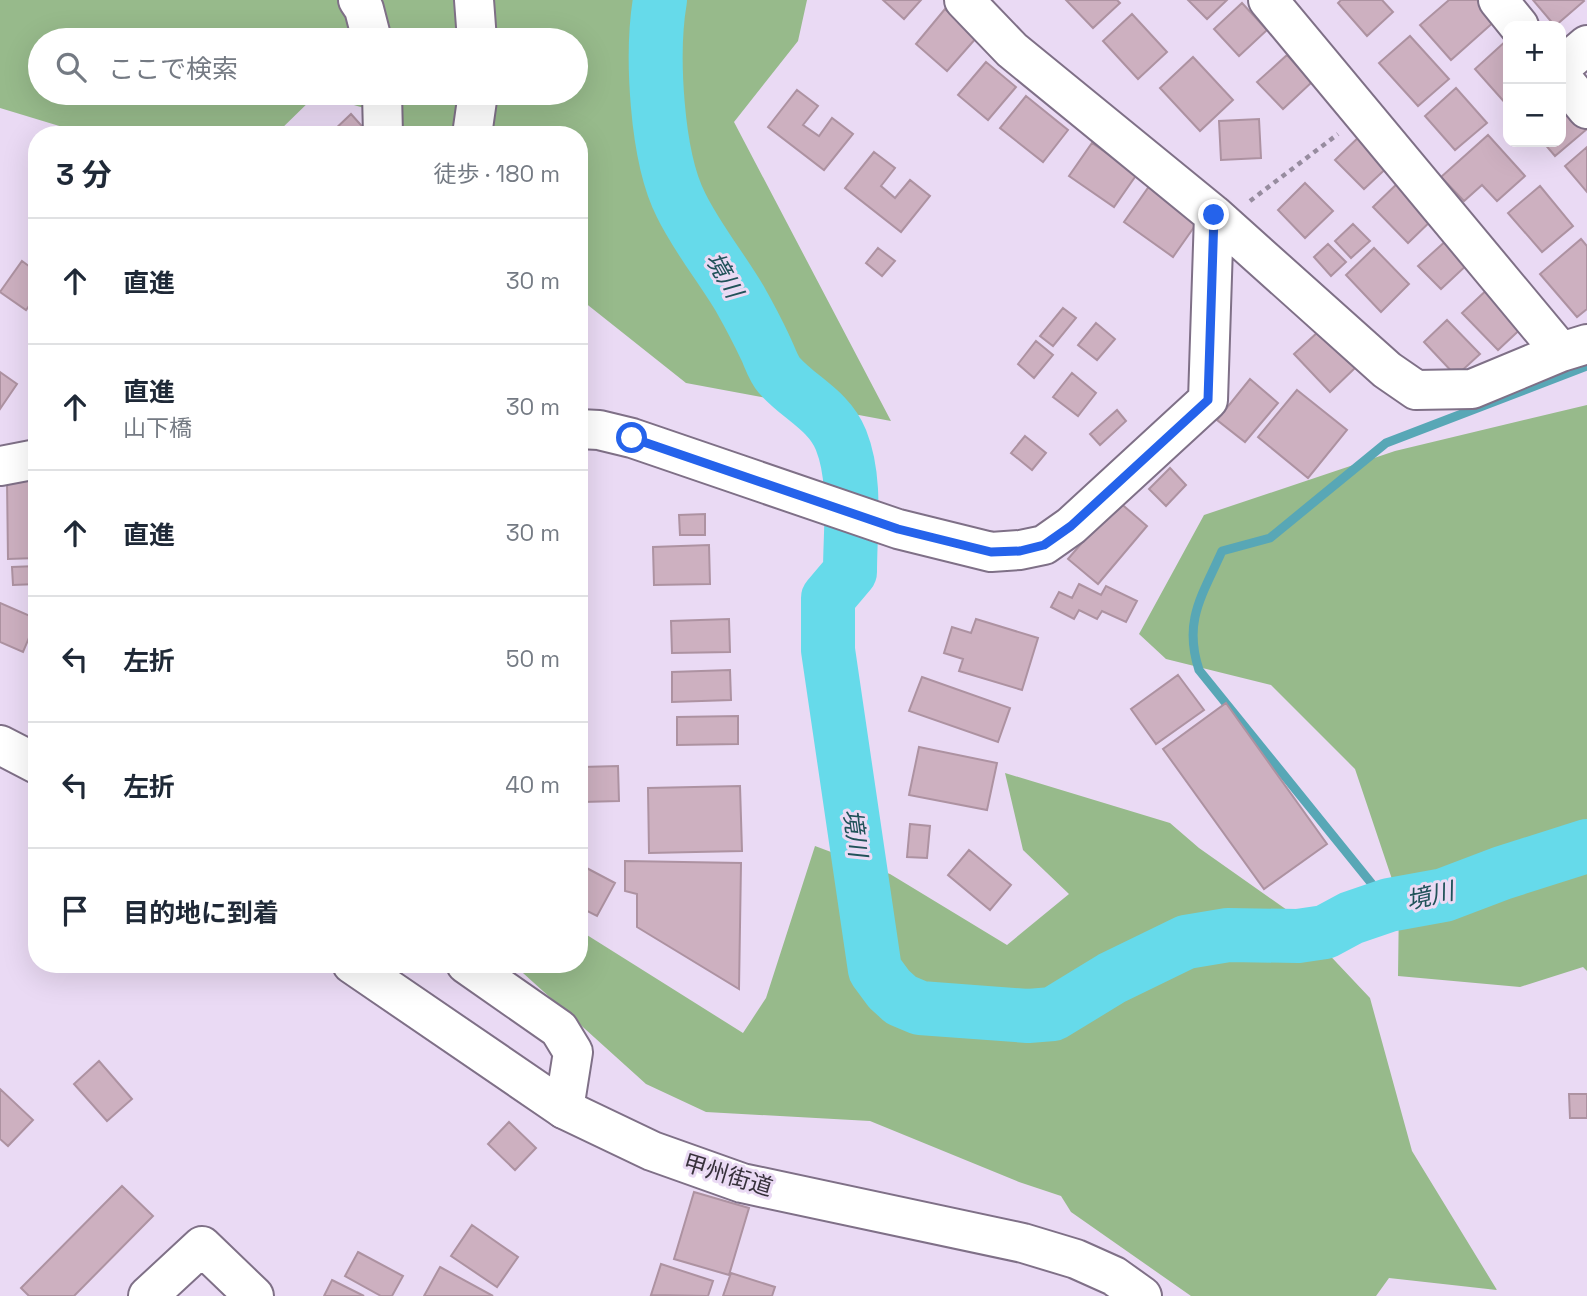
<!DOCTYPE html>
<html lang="ja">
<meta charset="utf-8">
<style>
body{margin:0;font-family:"Space Grotesk","Noto Sans JP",sans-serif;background:#f2f2f3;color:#1f2937}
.controls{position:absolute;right:21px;top:21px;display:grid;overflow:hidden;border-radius:14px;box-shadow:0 7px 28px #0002}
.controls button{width:63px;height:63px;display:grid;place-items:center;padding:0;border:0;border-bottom:2px solid #e0e1e3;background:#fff;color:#1f2937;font:35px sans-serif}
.stop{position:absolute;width:21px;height:21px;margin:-16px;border:5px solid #2563eb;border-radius:50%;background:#fff}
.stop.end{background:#2563eb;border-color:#fff;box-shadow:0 2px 7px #0008}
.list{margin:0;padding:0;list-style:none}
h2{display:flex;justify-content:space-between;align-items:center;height:91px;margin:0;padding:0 28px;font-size:30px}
h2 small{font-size:23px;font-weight:400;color:#747a83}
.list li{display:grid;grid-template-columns:46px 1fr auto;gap:21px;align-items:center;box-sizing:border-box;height:126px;padding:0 28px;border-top:2px solid #e0e1e3}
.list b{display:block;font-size:26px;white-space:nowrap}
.list p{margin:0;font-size:23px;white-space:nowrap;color:#747a83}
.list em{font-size:23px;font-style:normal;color:#747a83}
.icon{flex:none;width:38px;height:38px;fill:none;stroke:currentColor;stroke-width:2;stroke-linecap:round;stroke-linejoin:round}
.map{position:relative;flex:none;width:1587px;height:1296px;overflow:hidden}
.search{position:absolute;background:#fff;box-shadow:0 7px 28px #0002;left:28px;top:28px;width:560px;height:77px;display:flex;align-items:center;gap:18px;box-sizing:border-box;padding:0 24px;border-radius:38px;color:#747a83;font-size:26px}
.panel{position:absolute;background:#fff;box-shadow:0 7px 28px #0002;left:28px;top:126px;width:560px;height:847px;border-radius:28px}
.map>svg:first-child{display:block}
</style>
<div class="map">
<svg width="1587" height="1296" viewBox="0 0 1587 1296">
<rect width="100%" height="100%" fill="#eadaf4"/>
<!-- green -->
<path fill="#97ba8b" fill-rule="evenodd" d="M0,0H807L798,41L734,122L891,421L686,383L579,298V135H411L364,108L317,94L275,135H89L0,108ZM40,40H576V93H40Z
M1587,405V971L1583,967L1520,987L1398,976L1399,900L1355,769L1271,685L1166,659L1139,634L1204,515L1395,451Z
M1005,773L1170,823L1199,848L1287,910L1370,998L1412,1151L1497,1290L1389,1278L1376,1296H1191L1071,1212L1061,1196L1019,1182L870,1121L706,1112L646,1084L513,964H579V930L743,1033L766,998L815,846L890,874L1007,945L1069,894L1023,850Z"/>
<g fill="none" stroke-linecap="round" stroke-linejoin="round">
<!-- stream -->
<path stroke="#58a7b6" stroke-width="9" d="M1389,905L1199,670C1183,621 1202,596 1222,551L1270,538L1386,443L1587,366"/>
<!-- river -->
<path stroke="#66daea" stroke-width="54" d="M660,0C651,53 656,156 681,205C697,238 721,267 740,299C749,315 757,330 765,347C769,355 773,368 779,375C799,398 829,410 841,440C857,480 850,529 850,572L828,598V650L875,970L889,989L901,1000L920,1008L1028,1016L1053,1014L1112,978L1186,942L1228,935L1298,936L1325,932L1351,918L1389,905L1444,895L1502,873L1587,846"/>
</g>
<!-- building -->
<path fill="#cdb0c0" stroke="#ad92a1" stroke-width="2" d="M883,0H921L904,19Z
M1066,0H1117L1120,3L1093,28Z
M1188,0H1227L1207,19Z
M1341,0H1382L1393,12L1367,36L1338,3Z
M1449,0H1477L1496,20L1451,60L1420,25Z
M1533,0H1583L1584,1L1555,26Z
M1242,3L1267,30L1239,56L1214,29Z
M945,9L977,37L947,71L916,44Z
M1132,14L1167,52L1138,79L1103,41Z
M1410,36L1449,79L1418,106L1379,63Z
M1508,39V104L1507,105L1475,69Z
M1287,55L1312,82L1283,109L1257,82Z
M1193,57L1233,100L1200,131L1160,88Z
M986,62L1016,87L988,120L958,95Z
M1456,88L1487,123L1455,150L1425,116Z
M797,90L818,106L803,125L819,136L832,118L853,134L824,170L768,127Z
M1026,96L1068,130L1043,162L1000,128Z
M1569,106L1587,129L1555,156L1543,142H1561V109L1563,111Z
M351,114L369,134L329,135Z
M1259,119L1261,158L1221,160L1219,121Z
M1364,132L1393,162L1364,189L1335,160Z
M1488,135L1525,176L1497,201L1482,185L1464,201L1441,177Z
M1092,143L1137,174L1114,207L1069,176Z
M1587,147V192L1565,166Z
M874,152L895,168L881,186L895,198L910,180L930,196L901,232L845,188Z
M1401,180L1436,216L1408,243L1373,207Z
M1305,183L1333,211L1305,238L1278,210Z
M1150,185L1199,220L1173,257L1124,222Z
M1540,186L1573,226L1542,252L1508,213Z
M1353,224L1370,241L1351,258L1335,241Z
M1448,239L1470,262L1441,289L1418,266Z
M1581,239L1587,246V309L1577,317L1540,274Z
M1328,244L1346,262L1331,276L1314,257Z
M878,248L895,261L882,276L866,263Z
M1374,248L1409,284L1381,312L1346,275Z
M22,261L37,272V295L26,310L0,292Z
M1491,286L1527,323L1498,350L1462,313Z
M1063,308L1076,318L1053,346L1040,336Z
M1447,320L1480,354L1456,376L1424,342Z
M1096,323L1115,339L1097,360L1078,345Z
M1319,331L1355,368L1330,392L1294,354Z
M1036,341L1053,355L1034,378L1018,364Z
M0,372L17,384L0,409Z
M1072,373L1096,393L1078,416L1053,397Z
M1250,379L1278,403L1245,442L1217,420Z
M1297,390L1347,430L1308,478L1258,437Z
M1117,410L1126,421L1100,445L1090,434Z
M1025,436L1046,453L1032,470L1011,453Z
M1170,468L1186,485L1166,506L1149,489Z
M7,480H37V558L8,559Z
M1118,501L1147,526L1098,584L1068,559Z
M705,514V535H680L679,515Z
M709,545L710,584L654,585L653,547Z
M37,566V584L13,585L12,567Z
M1079,584L1101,595L1106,586L1137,601L1126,622L1102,611L1097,619L1079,610L1074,619L1051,607L1059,592L1072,598Z
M580,590L584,760H579V590Z
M0,603L37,619L23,652L0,642Z
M729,619L730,652L672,653L671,621Z
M976,619L1038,638L1022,690L959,671L963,659L944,653L952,627L971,633Z
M730,670L731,700L672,702V672Z
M1178,675L1204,710L1156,744L1131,709Z
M922,677L1010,708L998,742L909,711Z
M1226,703L1327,844L1264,889L1163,749Z
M738,716V744L677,745V717Z
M919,747L997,763L987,810L909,795Z
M618,766L619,801L583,802L582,767Z
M579,776H582L584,857H579Z
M740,786L742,851L649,853L648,788Z
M910,824L930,826L927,858L907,857Z
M969,850L1011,885L990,910L948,875Z
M625,861L741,863L739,989L637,927V894L625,891Z
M579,864L615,883L597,916L579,907Z
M99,1061L132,1099L107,1121L74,1084Z
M0,1089L33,1120L8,1146L0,1139Z
M1569,1094H1587V1118H1570Z
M509,1122L536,1148L515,1170L488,1144Z
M122,1186L153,1216L74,1296H29L21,1288Z
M694,1192L749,1208L729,1275L674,1259Z
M472,1225L518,1257L497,1287L451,1256Z
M358,1252L403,1276L392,1296H381L345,1276Z
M661,1264L713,1281L708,1296L651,1295Z
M440,1267L493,1296H424Z
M731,1273L775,1287L772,1296H723Z
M332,1280L364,1296H324Z"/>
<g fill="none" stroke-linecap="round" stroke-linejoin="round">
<!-- minor casing -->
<g stroke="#7f7087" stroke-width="42">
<path id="minor" d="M358,0L364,9L372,40
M964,0L1012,50L1214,215L1387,370L1416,390L1472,389L1561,352L1587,344
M1268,0L1561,352
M1498,0L1519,26
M1561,67L1587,45
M1561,77L1587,109
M382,93L383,135
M579,429L599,430L632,438L898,529L991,552L1020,550L1044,545L1071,526L1208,400L1214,215
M0,466L37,459
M466,964L559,1029L573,1052L564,1109
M148,1296L202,1246L254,1296"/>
</g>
<!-- major casing -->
<g stroke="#7f7087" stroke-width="42">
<path id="major" d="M474,0L477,40
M472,135L478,93"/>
</g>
<!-- highway casing -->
<g stroke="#7f7087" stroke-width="42">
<path id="highway" d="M0,745L37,764
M352,964L564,1109L652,1151L742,1183L1023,1243L1076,1259L1114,1276L1142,1296"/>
</g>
<!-- path -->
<path stroke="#978c9f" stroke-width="4.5" stroke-dasharray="5 5" stroke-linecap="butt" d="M1250,201L1338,134"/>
<!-- minor -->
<use href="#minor" stroke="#fff" stroke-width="38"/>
<!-- major -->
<use href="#major" stroke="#fff" stroke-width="38"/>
<!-- highway -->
<use href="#highway" stroke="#fff" stroke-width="38"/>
</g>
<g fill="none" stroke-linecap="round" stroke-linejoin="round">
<!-- route -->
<path stroke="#2563eb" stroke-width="9" d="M632,438L898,529L991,552L1020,551L1044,545L1071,526L1208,400L1214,215"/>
</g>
<g text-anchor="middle" stroke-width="6" stroke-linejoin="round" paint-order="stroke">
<!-- street labels -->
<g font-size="23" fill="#37313b" stroke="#eadaf4">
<text transform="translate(728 1175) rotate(17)" y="8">甲州街道</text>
</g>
<!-- water labels -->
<g font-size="24" font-style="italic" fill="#205259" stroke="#eadaf4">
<text transform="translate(724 275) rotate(60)" y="8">境川</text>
<text transform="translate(855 833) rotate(82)" y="8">境川</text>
<text transform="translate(1430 896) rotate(-13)" y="8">境川</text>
</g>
</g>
</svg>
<div class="controls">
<button>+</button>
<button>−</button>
</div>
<div class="stop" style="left:632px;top:438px"></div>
<div class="stop end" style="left:1214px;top:215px"></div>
<div class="search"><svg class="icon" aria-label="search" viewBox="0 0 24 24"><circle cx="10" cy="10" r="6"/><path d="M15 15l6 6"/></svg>ここで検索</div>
<section class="panel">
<h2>3 分<small>徒歩 · 180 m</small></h2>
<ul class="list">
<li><svg class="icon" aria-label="ahead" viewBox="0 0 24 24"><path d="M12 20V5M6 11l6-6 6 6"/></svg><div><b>直進</b></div><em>30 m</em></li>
<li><svg class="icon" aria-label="ahead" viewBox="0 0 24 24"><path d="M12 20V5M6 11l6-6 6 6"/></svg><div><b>直進</b><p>山下橋</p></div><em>30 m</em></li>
<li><svg class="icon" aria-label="ahead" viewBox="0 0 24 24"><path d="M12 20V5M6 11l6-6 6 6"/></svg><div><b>直進</b></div><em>30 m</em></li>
<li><svg class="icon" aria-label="left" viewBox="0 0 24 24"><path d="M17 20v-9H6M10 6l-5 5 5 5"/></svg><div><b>左折</b></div><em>50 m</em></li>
<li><svg class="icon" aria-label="left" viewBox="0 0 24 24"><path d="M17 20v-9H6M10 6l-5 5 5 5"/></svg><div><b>左折</b></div><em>40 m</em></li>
<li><svg class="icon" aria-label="arrive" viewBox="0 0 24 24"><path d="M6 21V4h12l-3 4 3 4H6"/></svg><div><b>目的地に到着</b></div></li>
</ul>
</section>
</div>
